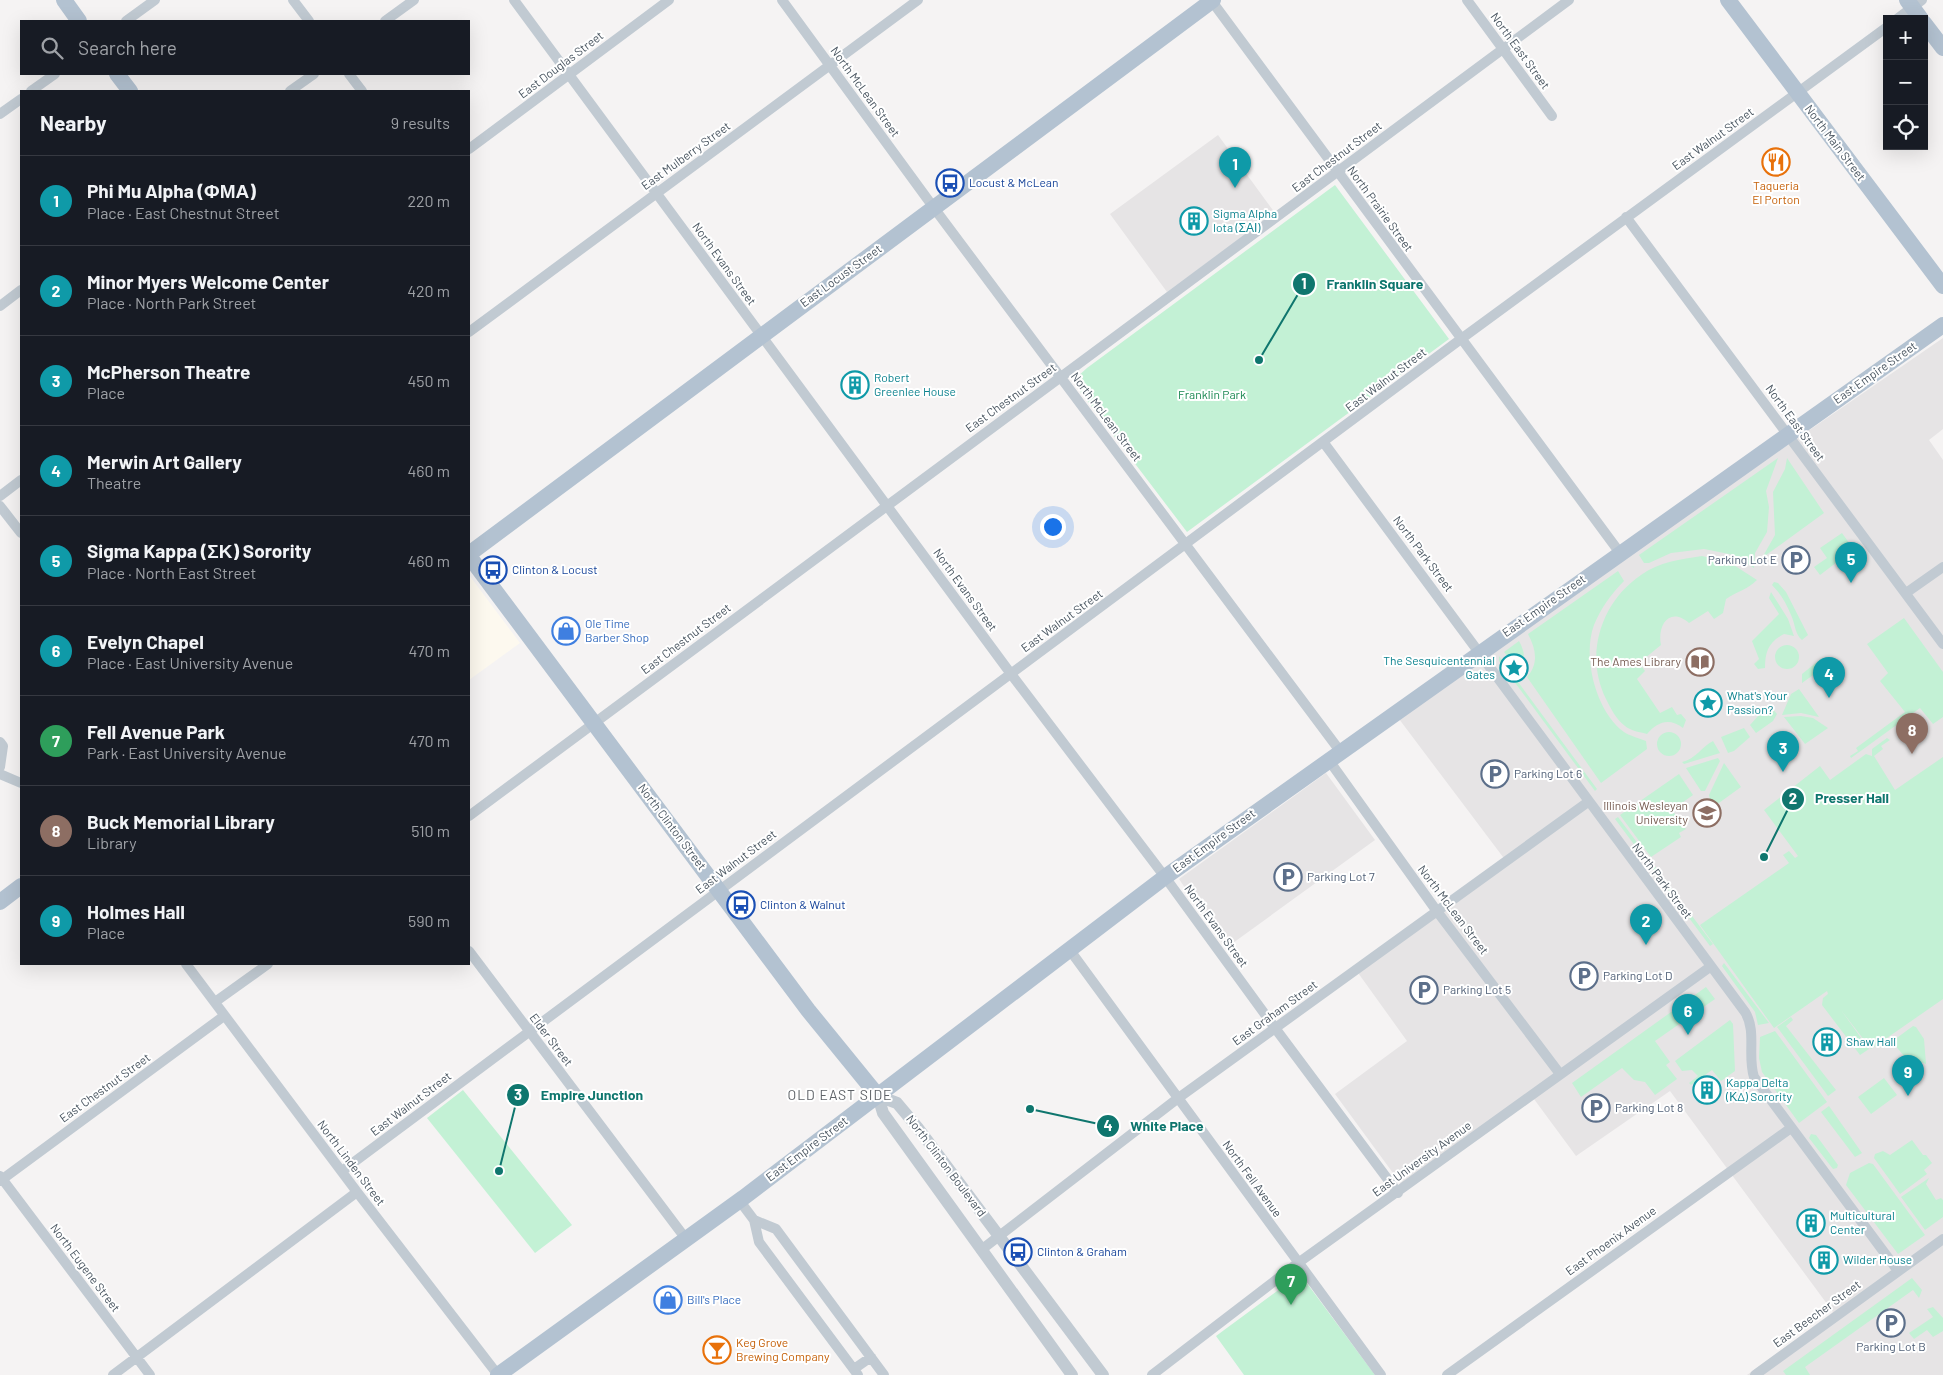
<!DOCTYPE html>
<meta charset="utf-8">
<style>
body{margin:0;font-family:Barlow,sans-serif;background:#20242c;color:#f1f3f6}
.controls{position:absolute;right:15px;top:15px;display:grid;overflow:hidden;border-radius:0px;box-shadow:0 5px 20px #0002}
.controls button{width:45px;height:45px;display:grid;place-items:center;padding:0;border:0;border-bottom:1px solid #363941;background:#171b24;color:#f1f3f6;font:25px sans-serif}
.you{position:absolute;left:1052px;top:526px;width:18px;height:18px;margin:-12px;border:4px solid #fff;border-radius:50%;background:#1a73e8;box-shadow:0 0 0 8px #1a73e833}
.badge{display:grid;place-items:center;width:32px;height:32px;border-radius:50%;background:#2563eb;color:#fff;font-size:16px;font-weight:700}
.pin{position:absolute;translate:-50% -41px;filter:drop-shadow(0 1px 2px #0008)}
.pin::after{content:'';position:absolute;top:26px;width:18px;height:15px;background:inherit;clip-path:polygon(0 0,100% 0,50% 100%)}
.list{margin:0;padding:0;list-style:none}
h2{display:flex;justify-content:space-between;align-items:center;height:65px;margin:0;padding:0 20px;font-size:21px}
h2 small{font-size:16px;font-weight:400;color:#9ea1a6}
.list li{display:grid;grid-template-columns:32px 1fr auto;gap:15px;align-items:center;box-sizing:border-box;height:90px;padding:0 20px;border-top:1px solid #363941}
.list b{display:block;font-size:19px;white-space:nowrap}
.list p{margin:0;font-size:16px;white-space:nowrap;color:#9ea1a6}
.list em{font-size:16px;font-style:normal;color:#9ea1a6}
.icon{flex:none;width:28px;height:28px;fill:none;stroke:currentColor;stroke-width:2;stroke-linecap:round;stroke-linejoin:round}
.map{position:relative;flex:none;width:1943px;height:1375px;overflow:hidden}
.search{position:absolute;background:#171b24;box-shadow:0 5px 20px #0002;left:20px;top:20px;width:450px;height:55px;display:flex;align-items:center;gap:12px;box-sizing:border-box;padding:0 18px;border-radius:0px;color:#9ea1a6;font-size:19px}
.panel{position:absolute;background:#171b24;box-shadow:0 5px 20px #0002;left:20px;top:90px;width:450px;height:875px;border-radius:0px}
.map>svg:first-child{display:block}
</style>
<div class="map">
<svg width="1943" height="1375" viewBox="0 0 1943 1375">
<rect width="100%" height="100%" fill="#f5f3f3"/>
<!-- commercial -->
<path fill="#fdf9ef" d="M469,575L520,643L469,680Z"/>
<!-- education -->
<path fill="#e6e4e5" d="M1218,135L1275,213L1167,292L1110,214Z
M1943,338V429L1929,440L1943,460V1375H1747L1833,1312L1670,1091L1576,1156L1531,1095L1404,1188L1335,1094L1407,1041L1356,970L1506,861L1396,715Z
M1326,773L1375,840L1226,948L1179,879Z"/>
<!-- green -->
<path fill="#c3f1d5" d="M1335,185L1449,339L1187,532L1076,386V378L1087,368Z
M1778,458L1766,491L1769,507L1767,532L1755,553L1754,568L1734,555L1704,549L1671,553L1649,563H1644L1639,555Z
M1787,458L1824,513L1762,558L1775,535L1773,492L1785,469Z
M1842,533L1862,561L1857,564L1849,553L1820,575L1814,567L1827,558L1820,548Z
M1702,556L1729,562L1757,580C1747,590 1738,591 1726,599L1723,613L1714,619L1708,611L1689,623C1669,606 1657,626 1661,645L1639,663L1645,671L1637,679L1660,713L1672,707L1677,715L1681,714L1686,720L1683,728C1669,717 1657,722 1647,734C1640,732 1631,731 1625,726C1616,719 1611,709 1606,699C1584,655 1601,602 1641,575C1659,562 1681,559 1702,556Z
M1618,571L1624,581C1611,594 1601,608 1594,625C1582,657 1596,712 1624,732C1630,736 1639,738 1646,741L1647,749L1601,783L1527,677C1539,664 1536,649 1528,634Z
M1774,582L1778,583L1786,592L1808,635L1802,640C1795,635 1795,623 1791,615C1786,603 1781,594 1772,585Z
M1771,592L1788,619L1794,636L1784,634C1769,642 1765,651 1765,668L1758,669L1754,664L1759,659L1752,641L1779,614L1769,598Z
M1904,618L1943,672V717L1933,724L1920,708L1851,758L1850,756L1858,751L1856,748L1905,712L1880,681L1888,673L1867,644Z
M1519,641C1525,652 1526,659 1519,670L1504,652Z
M1775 657a12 12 0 1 1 24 0a12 12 0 1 1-24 0Z
M1499,656L1597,789L1595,791L1499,661Z
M1822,658L1827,659L1830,663L1802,683V674Z
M1799,689L1819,717L1801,713L1782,715L1791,694Z
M1767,706L1771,707L1777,714L1773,721L1756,733L1750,725Z
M1801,716L1813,718L1828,728L1805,744L1784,717Z
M1744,728L1750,737L1734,751L1728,753L1721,737Z
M1657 744a12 12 0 1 1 24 0a12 12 0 1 1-24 0Z
M1887,738L1890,740L1881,746L1883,749L1874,756L1895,790L1943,757V999L1871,1049L1841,1010L1869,1049L1860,1055L1822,1005L1823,998L1828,994L1827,991L1774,1028L1700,925L1789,863L1783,855L1789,851L1795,858L1798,856L1764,810L1820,766L1830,780L1866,754L1872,756V749Z
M1713,741L1720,753L1684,764L1682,762C1696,759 1701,747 1713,741Z
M1718,758L1720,761L1705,791H1701L1686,768Z
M1724,763L1741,787L1712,808L1709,795Z
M1679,774L1693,795L1672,810L1686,829L1679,833L1681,837L1651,857L1620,815Z
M1618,817L1713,944L1710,946L1615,819Z
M1724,963L1769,1023L1758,1025L1755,1012L1722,966Z
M1706,987L1715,999L1655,1041L1670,1062L1666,1065L1677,1079L1655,1095L1645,1082L1634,1080L1622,1068L1581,1097L1572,1083Z
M1791,1017L1793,1020L1786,1026L1836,1090L1828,1096L1777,1027Z
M1730,1020L1733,1024L1735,1071L1721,1081L1712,1070L1691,1085L1689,1083L1698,1076L1692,1070L1682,1071L1675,1061Z
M1913,1026L1916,1027L1924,1039L1926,1064L1905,1057L1893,1043L1894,1040Z
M1775,1031L1827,1102L1799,1123L1762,1072L1759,1058L1760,1037Z
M1884,1078L1897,1095L1871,1114L1858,1097Z
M463,1090L572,1225L535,1253L427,1118Z
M1829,1106L1862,1153L1855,1157L1821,1112Z
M1811,1134L1816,1135L1838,1165L1837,1168L1833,1169L1809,1138Z
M1912,1140L1923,1155H1926L1932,1163L1924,1170L1927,1174L1900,1194L1874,1158L1875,1154L1883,1151L1890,1155Z
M1869,1163L1873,1164L1925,1235L1898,1254L1846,1185L1850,1173Z
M1929,1178L1926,1184L1936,1200L1941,1198L1943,1200V1217L1925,1230L1901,1197Z
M1300,1274L1375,1375H1244L1216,1336Z
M1912,1278L1922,1290L1919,1298L1913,1290L1805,1367L1810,1375H1786L1783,1371Z
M1933,1307L1943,1318V1331L1933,1337L1927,1330L1914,1339L1909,1333L1933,1317L1927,1309Z"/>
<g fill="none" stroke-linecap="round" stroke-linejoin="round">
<!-- minor -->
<path stroke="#c1cad2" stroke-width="10" d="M293,0L309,21
M514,0L1011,674L1165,877L1275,1028L1398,1193
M782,0L934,208L1340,751
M1211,0L1620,553
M1467,0L1552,116
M1897,19L1922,0
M126,21L155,0
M385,21L414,0
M349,74L362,91
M31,91L55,74
M290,91L314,74
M0,114L21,99
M469,149L669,0
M1626,217L1943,644
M0,306L21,290
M469,332L918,0
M1324,443L1745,1012C1757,1031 1747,1056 1754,1077L1898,1271
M0,496L21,480
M0,506L21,533
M1906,593L1943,567
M0,742L3,746L0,767
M1328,759L1436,910L1560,1074
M0,774L21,783
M469,816L1569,0
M1069,949L1381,1375
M469,951L686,1239
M186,964L357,1192L498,1375
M215,1002L268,964
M342,1171L1461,339L1887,27
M0,1176L150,1375
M0,1181L224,1016
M739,1200L754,1220L759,1242L858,1375
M754,1220L776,1229L884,1375
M981,1250L1177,1099L1588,802
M854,1369L871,1357
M113,1375L357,1192
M1152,1375L1298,1263L1710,967
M1447,1375L1791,1128
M1755,1375L1943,1239"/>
<!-- tertiary -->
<path stroke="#c1cad2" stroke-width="12" d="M878,1096L897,1103L918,1128L1103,1375
M878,1096L883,1113L1072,1375"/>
<!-- primary -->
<path stroke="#b3c2d1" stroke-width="16" d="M64,0L79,21
M1728,0L1943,286
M1907,0L1921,19
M1924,23L1943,48
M117,74L130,91
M469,554L1213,0
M469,556L808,1010L878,1096
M0,902L21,886
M498,1375L743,1198L1165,877L1943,325"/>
</g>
<!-- icons -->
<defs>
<g id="restaurant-ring" transform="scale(1.4375)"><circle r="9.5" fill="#fff" stroke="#e8710a" stroke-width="1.5"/><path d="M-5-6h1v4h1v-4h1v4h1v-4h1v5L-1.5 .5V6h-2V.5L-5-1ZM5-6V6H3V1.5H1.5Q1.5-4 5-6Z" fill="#e8710a"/></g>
<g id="bus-ring" transform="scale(1.4375)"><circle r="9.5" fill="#fff" stroke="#1a4fb4" stroke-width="1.5"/><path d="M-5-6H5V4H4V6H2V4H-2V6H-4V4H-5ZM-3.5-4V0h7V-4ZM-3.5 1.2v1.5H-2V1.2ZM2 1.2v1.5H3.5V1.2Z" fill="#1a4fb4"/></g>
<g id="building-ring" transform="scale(1.4375)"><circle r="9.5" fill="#fff" stroke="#0f9aa8" stroke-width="1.5"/><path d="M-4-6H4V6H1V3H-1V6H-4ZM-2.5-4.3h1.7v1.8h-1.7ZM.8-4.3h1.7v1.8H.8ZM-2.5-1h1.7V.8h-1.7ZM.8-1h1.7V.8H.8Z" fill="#0f9aa8"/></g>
<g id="parking-ring" transform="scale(1.4375)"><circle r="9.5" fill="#fff" stroke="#5c6f8a" stroke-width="1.5"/><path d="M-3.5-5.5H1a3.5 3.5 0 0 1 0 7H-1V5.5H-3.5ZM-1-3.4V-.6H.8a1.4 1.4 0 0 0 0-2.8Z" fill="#5c6f8a"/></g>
<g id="shop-ring" transform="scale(1.4375)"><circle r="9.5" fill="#fff" stroke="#3f7fe0" stroke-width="1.5"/><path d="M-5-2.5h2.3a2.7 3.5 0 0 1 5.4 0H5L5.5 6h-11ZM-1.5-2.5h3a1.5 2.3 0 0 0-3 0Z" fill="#3f7fe0"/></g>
<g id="library-ring" transform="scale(1.4375)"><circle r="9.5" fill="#fff" stroke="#8d6e63" stroke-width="1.5"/><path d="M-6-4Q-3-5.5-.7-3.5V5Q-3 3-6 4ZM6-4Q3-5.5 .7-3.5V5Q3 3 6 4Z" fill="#8d6e63"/></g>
<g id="sight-ring" transform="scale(1.4375)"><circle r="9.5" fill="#fff" stroke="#0f9aa8" stroke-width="1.5"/><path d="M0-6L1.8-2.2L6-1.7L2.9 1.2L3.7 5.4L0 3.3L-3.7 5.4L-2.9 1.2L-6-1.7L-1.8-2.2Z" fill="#0f9aa8"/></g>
<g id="university-ring" transform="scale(1.4375)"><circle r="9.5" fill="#fff" stroke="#8d6e63" stroke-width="1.5"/><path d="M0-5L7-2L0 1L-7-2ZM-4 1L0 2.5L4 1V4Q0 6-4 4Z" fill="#8d6e63"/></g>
<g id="bar-ring" transform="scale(1.4375)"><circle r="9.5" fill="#fff" stroke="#e8710a" stroke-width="1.5"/><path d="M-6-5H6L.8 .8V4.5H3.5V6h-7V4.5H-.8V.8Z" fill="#e8710a"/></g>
</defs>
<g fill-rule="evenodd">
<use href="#restaurant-ring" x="1776" y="162"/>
<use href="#bus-ring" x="950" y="183"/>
<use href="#building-ring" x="1194" y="221"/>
<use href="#building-ring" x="855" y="385"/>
<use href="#parking-ring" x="1796" y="560"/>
<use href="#bus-ring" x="493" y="570"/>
<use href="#shop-ring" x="566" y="631"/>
<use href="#library-ring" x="1700" y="662"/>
<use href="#sight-ring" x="1514" y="668"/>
<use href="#sight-ring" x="1708" y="703"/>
<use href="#parking-ring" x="1495" y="774"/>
<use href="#university-ring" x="1707" y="813"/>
<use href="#parking-ring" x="1288" y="877"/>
<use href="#bus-ring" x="741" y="905"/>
<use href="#parking-ring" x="1584" y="976"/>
<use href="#parking-ring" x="1424" y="990"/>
<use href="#building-ring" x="1827" y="1042"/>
<use href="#building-ring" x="1707" y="1090"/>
<use href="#parking-ring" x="1596" y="1108"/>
<use href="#building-ring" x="1811" y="1223"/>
<use href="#bus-ring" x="1018" y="1252"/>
<use href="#building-ring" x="1824" y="1260"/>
<use href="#shop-ring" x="668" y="1300"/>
<use href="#parking-ring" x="1891" y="1323"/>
<use href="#bar-ring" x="717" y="1350"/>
</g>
<g text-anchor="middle" stroke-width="4" stroke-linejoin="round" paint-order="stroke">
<!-- street labels -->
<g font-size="12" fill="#4a5661" stroke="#fff">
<text transform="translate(1520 51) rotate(54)" y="4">North East Street</text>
<text transform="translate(561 65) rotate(-37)" y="4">East Douglas Street</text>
<text transform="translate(865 92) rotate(54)" y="4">North McLean Street</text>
<text transform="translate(1713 139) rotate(-36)" y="4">East Walnut Street</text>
<text transform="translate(1835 143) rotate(53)" y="4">North Main Street</text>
<text transform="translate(686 156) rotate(-36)" y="4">East Mulberry Street</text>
<text transform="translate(1337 157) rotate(-37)" y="4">East Chestnut Street</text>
<text transform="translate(1380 209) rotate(54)" y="4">North Prairie Street</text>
<text transform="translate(724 264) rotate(54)" y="4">North Evans Street</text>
<text transform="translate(841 276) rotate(-36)" y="4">East Locust Street</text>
<text transform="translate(1875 373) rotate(-35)" y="4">East Empire Street</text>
<text transform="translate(1386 380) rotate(-37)" y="4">East Walnut Street</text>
<text transform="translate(1011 398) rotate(-36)" y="4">East Chestnut Street</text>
<text transform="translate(1106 417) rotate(53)" y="4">North McLean Street</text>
<text transform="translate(1795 423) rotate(54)" y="4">North East Street</text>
<text transform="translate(1423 554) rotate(53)" y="4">North Park Street</text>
<text transform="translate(965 590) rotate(54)" y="4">North Evans Street</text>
<text transform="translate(1544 606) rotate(-35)" y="4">East Empire Street</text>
<text transform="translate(1062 621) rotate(-36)" y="4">East Walnut Street</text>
<text transform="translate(686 639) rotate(-37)" y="4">East Chestnut Street</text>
<text transform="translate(672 827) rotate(53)" y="4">North Clinton Street</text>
<text transform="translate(1214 841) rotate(-36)" y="4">East Empire Street</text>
<text transform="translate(736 862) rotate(-37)" y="4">East Walnut Street</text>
<text transform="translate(1662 881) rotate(53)" y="4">North Park Street</text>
<text transform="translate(1453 910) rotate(53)" y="4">North McLean Street</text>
<text transform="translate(1216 926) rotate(54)" y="4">North Evans Street</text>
<text transform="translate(1275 1013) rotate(-36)" y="4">East Graham Street</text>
<text transform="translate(551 1040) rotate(53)" y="4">Elder Street</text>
<text transform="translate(105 1088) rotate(-36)" y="4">East Chestnut Street</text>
<text transform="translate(411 1104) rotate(-37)" y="4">East Walnut Street</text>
<text transform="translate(807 1149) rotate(-37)" y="4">East Empire Street</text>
<text transform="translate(1422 1159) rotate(-36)" y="4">East University Avenue</text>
<text transform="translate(351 1163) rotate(53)" y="4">North Linden Street</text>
<text transform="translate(946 1166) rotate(53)" y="4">North Clinton Boulevard</text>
<text transform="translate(1252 1179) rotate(54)" y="4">North Fell Avenue</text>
<text transform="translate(1611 1241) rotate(-36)" y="4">East Phoenix Avenue</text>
<text transform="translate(85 1268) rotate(53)" y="4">North Eugene Street</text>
<text transform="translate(1817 1314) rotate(-36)" y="4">East Beecher Street</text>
</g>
<!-- transit labels -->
<g font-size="12" fill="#164399" stroke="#fff" text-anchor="start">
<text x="969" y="187">Locust &amp; McLean</text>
<text x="512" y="574">Clinton &amp; Locust</text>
<text x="760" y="909">Clinton &amp; Walnut</text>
<text x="1037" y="1256">Clinton &amp; Graham</text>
</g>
<!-- food labels -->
<g font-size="12" fill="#c56008" stroke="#fff">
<text x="1776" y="190">Taqueria<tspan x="1776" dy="14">El Porton</tspan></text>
<text x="736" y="1347" text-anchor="start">Keg Grove<tspan x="736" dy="14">Brewing Company</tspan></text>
</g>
<!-- culture labels -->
<g font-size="12" fill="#0d838f" stroke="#fff" text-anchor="start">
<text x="1213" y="218">Sigma Alpha<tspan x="1213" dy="14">Iota (ΣΑΙ)</tspan></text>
<text x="874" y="382">Robert<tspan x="874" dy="14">Greenlee House</tspan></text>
<text x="1495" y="665" text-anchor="end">The Sesquicentennial<tspan x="1495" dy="14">Gates</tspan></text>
<text x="1727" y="700">What's Your<tspan x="1727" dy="14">Passion?</tspan></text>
<text x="1846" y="1046">Shaw Hall</text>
<text x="1726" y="1087">Kappa Delta<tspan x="1726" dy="14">(ΚΔ) Sorority</tspan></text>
<text x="1830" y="1220">Multicultural<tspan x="1830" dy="14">Center</tspan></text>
<text x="1843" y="1264">Wilder House</text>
</g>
<!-- park labels -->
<g font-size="12" fill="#17864f" stroke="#fff">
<text x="1212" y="399">Franklin Park</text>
</g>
<!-- service labels -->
<g font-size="12" fill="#4e5e75" stroke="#fff" text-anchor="start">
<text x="1777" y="564" text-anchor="end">Parking Lot E</text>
<text x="1514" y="778">Parking Lot 6</text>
<text x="1307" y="881">Parking Lot 7</text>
<text x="1603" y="980">Parking Lot D</text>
<text x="1443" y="994">Parking Lot 5</text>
<text x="1615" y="1112">Parking Lot 8</text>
<text x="1891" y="1351" text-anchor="middle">Parking Lot B</text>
</g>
<!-- shop labels -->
<g font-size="12" fill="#366cbe" stroke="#fff" text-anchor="start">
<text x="585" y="628">Ole Time<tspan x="585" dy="14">Barber Shop</tspan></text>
<text x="687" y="1304">Bill's Place</text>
</g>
<!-- education labels -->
<g font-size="12" fill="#785e54" stroke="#fff" text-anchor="end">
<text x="1681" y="666">The Ames Library</text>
<text x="1688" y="810">Illinois Wesleyan<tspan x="1688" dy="14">University</tspan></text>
</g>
<!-- neighbourhood labels -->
<g font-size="14" letter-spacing="1" fill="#5f6368" stroke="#fff">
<text x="840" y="1100">OLD EAST SIDE</text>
</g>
</g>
<!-- callouts -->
<path fill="none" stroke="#0f766e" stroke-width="2" d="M1259 360L1304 284M1764 857L1793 799M499 1171L518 1095M1030 1109L1108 1126"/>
<g fill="#0f766e" stroke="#fff" stroke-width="2">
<circle cx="1259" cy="360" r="5"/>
<circle cx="1764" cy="857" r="5"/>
<circle cx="499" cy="1171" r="5"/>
<circle cx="1030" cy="1109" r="5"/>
<circle cx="1304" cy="284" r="12"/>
<circle cx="1793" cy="799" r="12"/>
<circle cx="518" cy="1095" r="12"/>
<circle cx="1108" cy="1126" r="12"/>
</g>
<g font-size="15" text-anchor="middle" font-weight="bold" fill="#fff">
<text x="1304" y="289">1</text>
<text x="1793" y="804">2</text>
<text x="518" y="1100">3</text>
<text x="1108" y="1131">4</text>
</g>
<g font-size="14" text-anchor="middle" font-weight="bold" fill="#0f766e" stroke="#fff" stroke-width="4" stroke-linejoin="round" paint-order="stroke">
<text x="1375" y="289">Franklin Square</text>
<text x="1852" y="803">Presser Hall</text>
<text x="592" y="1100">Empire Junction</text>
<text x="1167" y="1131">White Place</text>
</g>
</svg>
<div class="controls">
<button>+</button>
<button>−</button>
<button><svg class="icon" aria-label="locate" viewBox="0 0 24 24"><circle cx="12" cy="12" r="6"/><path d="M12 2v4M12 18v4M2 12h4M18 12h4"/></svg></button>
</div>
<div class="you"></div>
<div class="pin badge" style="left:1235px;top:188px;background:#0f9aa8">1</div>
<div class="pin badge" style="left:1646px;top:945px;background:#0f9aa8">2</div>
<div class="pin badge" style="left:1783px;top:772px;background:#0f9aa8">3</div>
<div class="pin badge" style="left:1829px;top:698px;background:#0f9aa8">4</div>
<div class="pin badge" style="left:1851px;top:583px;background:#0f9aa8">5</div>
<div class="pin badge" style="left:1688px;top:1035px;background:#0f9aa8">6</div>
<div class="pin badge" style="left:1291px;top:1305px;background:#2e9e5b">7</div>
<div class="pin badge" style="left:1912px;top:754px;background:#8d6e63">8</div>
<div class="pin badge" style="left:1908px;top:1096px;background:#0f9aa8">9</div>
<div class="search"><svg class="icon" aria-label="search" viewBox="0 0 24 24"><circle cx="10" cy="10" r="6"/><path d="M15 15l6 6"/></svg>Search here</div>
<section class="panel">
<h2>Nearby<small>9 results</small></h2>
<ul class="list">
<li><span class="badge" style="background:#0f9aa8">1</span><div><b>Phi Mu Alpha (ΦΜΑ)</b><p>Place · East Chestnut Street</p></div><em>220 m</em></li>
<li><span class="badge" style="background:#0f9aa8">2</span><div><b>Minor Myers Welcome Center</b><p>Place · North Park Street</p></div><em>420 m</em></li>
<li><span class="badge" style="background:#0f9aa8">3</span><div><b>McPherson Theatre</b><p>Place</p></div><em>450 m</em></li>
<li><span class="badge" style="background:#0f9aa8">4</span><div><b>Merwin Art Gallery</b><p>Theatre</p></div><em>460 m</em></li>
<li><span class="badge" style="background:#0f9aa8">5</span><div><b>Sigma Kappa (ΣΚ) Sorority</b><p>Place · North East Street</p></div><em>460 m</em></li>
<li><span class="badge" style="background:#0f9aa8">6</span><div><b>Evelyn Chapel</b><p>Place · East University Avenue</p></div><em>470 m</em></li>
<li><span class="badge" style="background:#2e9e5b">7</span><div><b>Fell Avenue Park</b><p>Park · East University Avenue</p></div><em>470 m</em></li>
<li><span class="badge" style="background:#8d6e63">8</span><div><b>Buck Memorial Library</b><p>Library</p></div><em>510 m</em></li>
<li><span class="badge" style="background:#0f9aa8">9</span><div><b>Holmes Hall</b><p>Place</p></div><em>590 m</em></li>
</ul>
</section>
</div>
